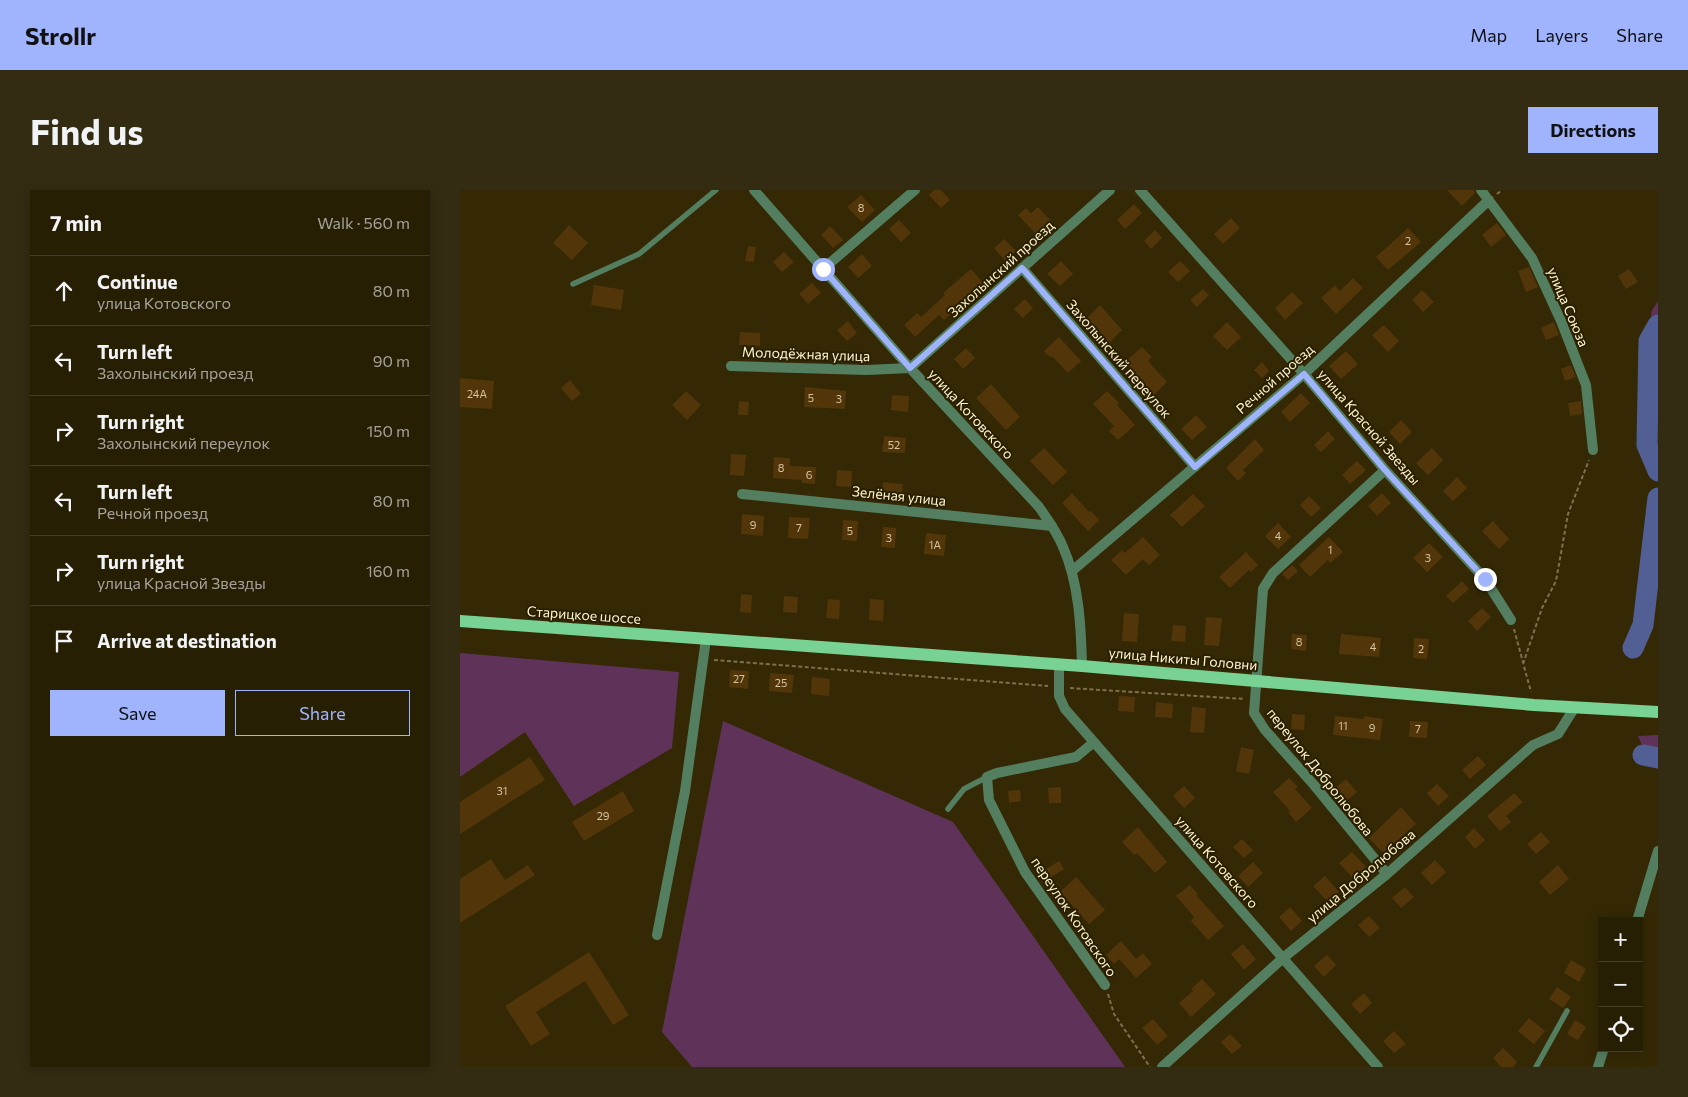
<!DOCTYPE html>
<meta charset="utf-8">
<style>
body{margin:0;font-family:Commissioner,sans-serif;background:#332c12;color:#f1f3f6}
.controls{position:absolute;right:15px;bottom:15px;display:grid;overflow:hidden;border-radius:0px;box-shadow:0 2px 12px #0003}
.controls button{width:45px;height:45px;display:grid;place-items:center;padding:0;border:0;border-bottom:1px solid #433d25;background:#271f03;color:#f1f3f6;font:25px sans-serif}
.stop{position:absolute;width:15px;height:15px;margin:-11px;border:4px solid #a0b3fd;border-radius:50%;background:#fff}
.stop.end{background:#a0b3fd;border-color:#fff;box-shadow:0 1px 5px #0008}
.list{margin:0;padding:0;list-style:none}
h2{display:flex;justify-content:space-between;align-items:center;height:65px;margin:0;padding:0 20px;font-size:21px}
h2 small{font-size:16px;font-weight:400;color:#a4a29a}
.list li{display:grid;grid-template-columns:32px 1fr auto;gap:15px;align-items:center;box-sizing:border-box;height:70px;padding:0 20px;border-top:1px solid #433d25}
.list b{display:block;font-size:19px;white-space:nowrap}
.list p{margin:0;font-size:16px;white-space:nowrap;color:#a4a29a}
.list em{font-size:16px;font-style:normal;color:#a4a29a}
.actions{display:flex;gap:10px;padding:15px 20px}
.actions a{flex:1;padding:11px 0;border:1px solid #a0b3fd;border-radius:0px;text-align:center;font-size:18px;color:#a0b3fd}
.actions .main{background:#a0b3fd;color:#111}
.icon{flex:none;width:28px;height:28px;fill:none;stroke:currentColor;stroke-width:2;stroke-linecap:round;stroke-linejoin:round}
.map{position:relative;flex:none;width:1198px;height:877px;overflow:hidden;border-radius:0px}
header{display:flex;align-items:center;gap:30px;box-sizing:border-box;height:70px;padding:0 25px;background:#a0b3fd;color:#111}
header strong{font-size:24px}
nav{display:flex;gap:28px;margin-inline-start:auto;font-size:18px}
.intro{display:flex;align-items:center;justify-content:space-between;box-sizing:border-box;height:120px;padding:0 30px}
h1{margin:0;font-size:35px}
.button{padding:12px 22px;border-radius:0px;background:#a0b3fd;color:#111;font-size:18px;font-weight:700}
main{display:flex;gap:30px;padding:0 30px}
aside{flex:1;background:#271f03;border-radius:0px;box-shadow:0 2px 12px #0003}
.map>svg:first-child{display:block}
</style>
<header>
<strong>Strollr</strong>
<nav><a>Map</a><a>Layers</a><a>Share</a></nav>
</header>
<div class="intro"><h1>Find us</h1><a class="button">Directions</a></div>
<main>
<aside>
<h2>7 min<small>Walk · 560 m</small></h2>
<ul class="list">
<li><svg class="icon" aria-label="ahead" viewBox="0 0 24 24"><path d="M12 20V5M6 11l6-6 6 6"/></svg><div><b>Continue</b><p>улица Котовского</p></div><em>80 m</em></li>
<li><svg class="icon" aria-label="left" viewBox="0 0 24 24"><path d="M17 20v-9H6M10 6l-5 5 5 5"/></svg><div><b>Turn left</b><p>Захолынский проезд</p></div><em>90 m</em></li>
<li><svg class="icon" aria-label="right" viewBox="0 0 24 24"><path d="M7 20v-9h11M14 6l5 5-5 5"/></svg><div><b>Turn right</b><p>Захолынский переулок</p></div><em>150 m</em></li>
<li><svg class="icon" aria-label="left" viewBox="0 0 24 24"><path d="M17 20v-9H6M10 6l-5 5 5 5"/></svg><div><b>Turn left</b><p>Речной проезд</p></div><em>80 m</em></li>
<li><svg class="icon" aria-label="right" viewBox="0 0 24 24"><path d="M7 20v-9h11M14 6l5 5-5 5"/></svg><div><b>Turn right</b><p>улица Красной Звезды</p></div><em>160 m</em></li>
<li><svg class="icon" aria-label="arrive" viewBox="0 0 24 24"><path d="M6 21V4h12l-3 4 3 4H6"/></svg><div><b>Arrive at destination</b></div></li>
</ul>
<div class="actions"><a class="main">Save</a><a>Share</a></div>
</aside>
<div class="map">
<svg width="1198" height="877" viewBox="0 0 1198 877">
<rect width="100%" height="100%" fill="#342904"/>
<!-- green -->
<path fill="#5f3359" d="M1198,111V185L1191,122Z
M0,463L219,482L212,558L114,616L65,542L0,587Z
M263,531L493,632L665,877H232L202,842Z
M1198,545V562L1183,558L1178,546Z"/>
<g fill="none" stroke-linecap="round" stroke-linejoin="round">
<!-- river -->
<path stroke="#525f94" stroke-width="21" d="M1198,135L1189,151L1187,255L1198,281
M1173,458L1183,435L1198,308
M1183,565L1198,568"/>
</g>
<!-- building -->
<path fill="#52360a" d="M474,0H481L490,10L481,18L469,5Z
M987,0H1014L1015,3L1002,16Z
M401,5L415,20L402,32L387,17Z
M674,14L682,23L665,39L657,30Z
M578,17L591,31L576,44L558,25L566,18L571,23Z
M771,28L780,38L763,54L754,44Z
M439,30L451,43L441,52L429,39Z
M1037,33L1046,45L1031,57L1022,45Z
M109,35L128,53L112,70L93,53Z
M370,36L383,50L373,58L361,45Z
M948,38L961,52L928,80L916,67Z
M695,40L702,48L691,59L684,51Z
M544,49L556,61L545,71L534,58Z
M288,56L296,57L294,72L285,71Z
M324,62L334,72L322,82L313,72Z
M402,64L412,76L398,88L388,77Z
M601,71L613,84L600,96L587,84Z
M720,71L730,81L718,92L708,82Z
M1069,77L1078,97L1066,102L1058,81Z
M511,79L523,93L490,121L492,123L484,130L479,125L455,147L444,135L457,123L461,127L485,105L483,103Z
M1169,79L1178,92L1166,99L1158,86Z
M893,88L903,98L876,124L861,108L875,95L880,101Z
M352,93L361,103L348,114L339,104Z
M134,95L164,100L161,120L131,115Z
M743,99L749,105L737,117L730,110Z
M962,100L974,112L963,122L952,110Z
M832,102L843,113L825,130L815,118Z
M565,109L573,118L563,128L554,119Z
M640,115L662,140L649,153L627,128Z
M388,131L397,143L387,151L377,140Z
M767,132L781,147L767,160L753,146Z
M1094,132L1099,145L1086,150L1081,138Z
M924,135L939,151L928,162L912,145Z
M280,142L300,143V156L279,155Z
M599,147L621,171L608,183L592,166L591,168L584,161Z
M682,157L692,167L688,171L707,192L693,206L681,194L683,192L665,172Z
M506,158L515,168L503,179L494,169Z
M886,161L898,174L881,189L869,176Z
M802,172L809,181L802,188L794,180Z
M1111,175L1116,187L1105,191L1101,179Z
M0,188L34,191L32,219L0,217Z
M110,190L121,204L112,211L101,198Z
M531,194L560,227L546,240L516,208Z
M345,197L386,201L385,219L344,217Z
M226,201L241,215L227,230L212,215Z
M647,201L659,213L657,215L675,235L658,250L649,241L654,236L633,214Z
M841,203L850,213L830,232L821,222Z
M432,205L449,206L448,222L431,220Z
M279,211L289,212L288,225H278Z
M1121,211L1122,224L1110,226L1108,213Z
M736,225L747,237L732,250L721,239Z
M941,230L952,242L940,254L929,242Z
M868,241L875,249L861,262L854,255Z
M424,246L446,248L445,263L422,262Z
M795,249L804,260L783,280L786,283L778,291L766,278Z
M584,258L607,282L593,295L570,271Z
M972,258L983,270L968,285L956,273Z
M271,264L286,265L284,286L270,285Z
M314,267L330,268V276L356,277L355,294L342,293V290L313,288Z
M897,271L906,280L890,294L882,285Z
M377,280L392,281L391,297L376,296Z
M997,287L1007,298L993,311L983,301Z
M423,292L443,294L442,303L422,302Z
M612,303L629,322L631,321L639,330L628,341L602,313Z
M922,303L931,313L917,326L908,316Z
M733,304L745,316L722,337L710,325Z
M849,306L861,318L851,327L840,315Z
M282,324L304,326L303,346L281,344Z
M329,327L350,328L348,349L328,348Z
M383,330L398,331L397,351L382,350Z
M1033,331L1049,349L1039,359L1022,341Z
M818,333L831,347L818,359L805,346Z
M423,337L436,338L435,358L421,357Z
M466,343L486,345L484,366L464,364Z
M683,347L700,365L689,375L683,369L666,385L651,370L662,360L665,363Z
M869,347L883,362L870,373L868,370L850,387L839,375Z
M969,353L983,367L967,382L953,368Z
M786,362L798,375L791,382L789,380L770,398L759,387Z
M832,375L838,381L828,390L822,384Z
M1002,391L1009,399L993,413L986,406Z
M281,404L292,405L291,423L280,422Z
M324,406L338,407L337,423L323,422Z
M368,409L380,410L379,429L366,428Z
M410,409L424,410L423,431L409,430Z
M1022,418L1031,427L1017,441L1008,431Z
M664,423L679,424L677,452L662,451Z
M746,427L762,428L759,456L744,455Z
M713,435L726,436L725,452L711,451Z
M832,444L847,445L846,461L831,459Z
M881,444L921,448L919,467L879,464Z
M954,448L969,449L967,469L953,468Z
M270,480L289,481L288,499L269,497Z
M310,483L334,485L332,503L309,501Z
M352,487L370,489L369,506L351,504Z
M659,506L675,507L674,522L658,521Z
M696,512L713,514L712,528L695,527Z
M732,517L746,518L744,543L730,542Z
M832,524L845,525L844,540L831,539Z
M875,526L904,529V526L923,529L920,550L873,545Z
M950,531L968,532L967,548L949,547Z
M781,557L794,560L789,584L776,581Z
M1018,566L1026,575L1010,589L1002,580Z
M70,567L85,590L0,644V612Z
M829,588L838,597L835,599L852,618L836,632L828,622L830,621L813,602Z
M886,589L897,602L884,613L873,600Z
M977,594L989,606L978,616L967,603Z
M724,596L735,608L724,618L713,606Z
M601,597V613H589L588,598Z
M560,600L561,611L549,613L548,601Z
M163,601L174,621L124,651L112,632Z
M1054,603L1063,612L1046,626L1051,632L1040,641L1027,626Z
M941,617L956,634L923,663L909,648Z
M678,637L707,672L695,683L677,663L674,665L662,652Z
M1014,638L1025,650L1015,659L1005,647Z
M1081,642L1090,652L1076,664L1067,654Z
M782,649L793,660L784,668L773,657Z
M892,662L906,677L893,688L879,673Z
M31,669L45,690L68,675L75,685L0,733V689Z
M975,670L986,682L972,695L961,683Z
M599,671L604,679L588,689L583,681Z
M793,672L803,683L788,697L778,686Z
M1098,675L1109,689L1090,705L1079,692Z
M865,686L879,702L868,712L853,696Z
M616,687L645,720L629,734L600,702Z
M730,695L738,704L736,705L764,736L748,750L731,731L734,727L716,706Z
M945,697L954,707L941,718L932,708Z
M830,717L842,731L831,741L819,727Z
M909,726L920,738L909,747L898,735Z
M661,751L676,769L683,763L692,774L676,788L659,769L654,774L646,765Z
M783,754L796,769L784,780L771,764Z
M129,762L169,825L153,835L125,791L76,822L90,844L71,856L45,816Z
M867,765L876,775L864,787L854,776Z
M1111,770L1126,779L1119,792L1104,783Z
M742,789L756,804L731,827L719,813L733,801L731,799Z
M1097,797L1111,807L1103,818L1089,809Z
M904,803L912,813L900,824L891,814Z
M1069,828L1085,841L1074,854L1058,841Z
M693,829L708,846L697,855L682,838Z
M1115,830L1126,837L1118,850L1107,844Z
M934,841L946,854L934,863L923,851Z
M770,844L782,856L772,864L761,852Z
M1043,858L1057,872L1053,877H1041L1033,868Z"/>
<g fill="none" stroke-linecap="round" stroke-linejoin="round">
<!-- path -->
<path stroke="#7c714d" stroke-width="2" stroke-dasharray="4 2.5" stroke-linecap="butt" d="M1037,4L1042,0
M1054,439L1071,502
M254,470L588,496
M1063,474L1082,418L1096,391L1108,324L1129,270
M610,498L785,509
M648,804L654,824L690,877"/>
<!-- service -->
<path stroke="#547e60" stroke-width="5.5" d="M113,94L179,64L256,0
M488,619L504,599L527,587
M1076,877L1107,821"/>
<!-- minor -->
<path stroke="#547e60" stroke-width="10" d="M680,0L844,184L925,280L1025,389L1051,430
M1021,0L1072,68L1101,131L1126,195L1133,260
M562,78L735,277
M363,79L455,0
M271,176L407,180L450,178
M925,280L813,383L803,399L794,523L805,540L854,595L927,684
M282,304L592,336
M612,381L844,184L1029,10
M599,474V506L605,519L918,877
M634,552L616,567L537,583L527,587L529,610L565,682L645,795
M1177,731L1198,661
M197,745L225,601L246,449
M702,877L823,768L927,684L1073,555L1098,544L1115,517
M1138,877L1144,858"/>
<!-- tertiary -->
<path stroke="#547e60" stroke-width="10" d="M294,0L450,178L579,317C588,330 597,342 603,357C619,393 621,436 622,476
M450,178L650,0"/>
<!-- primary -->
<path stroke="#78d293" stroke-width="12" d="M0,431L622,476L1074,515L1198,522"/>
</g>
<g fill="none" stroke-linecap="round" stroke-linejoin="round">
<!-- route -->
<path stroke="#a0b3fd" stroke-width="6" d="M363,79L450,178L562,78L735,277L844,184L925,280L1025,389"/>
</g>
<g text-anchor="middle" stroke-width="4" stroke-linejoin="round" paint-order="stroke">
<!-- number labels -->
<g font-size="11" fill="#d4c4a0">
<text x="401" y="22">8</text>
<text x="948" y="55">2</text>
<text x="17" y="208">24А</text>
<text x="351" y="212">5</text>
<text x="379" y="213">3</text>
<text x="434" y="259">52</text>
<text x="321" y="282">8</text>
<text x="349" y="289">6</text>
<text x="293" y="339">9</text>
<text x="339" y="342">7</text>
<text x="390" y="345">5</text>
<text x="818" y="350">4</text>
<text x="429" y="352">3</text>
<text x="475" y="359">1А</text>
<text x="870" y="364">1</text>
<text x="968" y="372">3</text>
<text x="839" y="456">8</text>
<text x="913" y="461">4</text>
<text x="961" y="463">2</text>
<text x="279" y="493">27</text>
<text x="321" y="497">25</text>
<text x="883" y="540">11</text>
<text x="912" y="542">9</text>
<text x="958" y="543">7</text>
<text x="42" y="605">31</text>
<text x="143" y="630">29</text>
</g>
<!-- street labels -->
<g font-size="14" fill="#fff4d2" stroke="#2a2000">
<text transform="translate(541 79) rotate(-42)" y="5">Захолынский проезд</text>
<text transform="translate(1108 117) rotate(67)" y="5">улица Союза</text>
<text transform="translate(346 164) rotate(2)" y="5">Молодёжная улица</text>
<text transform="translate(659 169) rotate(49)" y="5">Захолынский переулок</text>
<text transform="translate(815 189) rotate(-41)" y="5">Речной проезд</text>
<text transform="translate(511 224) rotate(47)" y="5">улица Котовского</text>
<text transform="translate(909 237) rotate(49)" y="5">улица Красной Звезды</text>
<text transform="translate(439 306) rotate(6)" y="5">Зелёная улица</text>
<text transform="translate(124 425) rotate(4)" y="5">Старицкое шоссе</text>
<text transform="translate(723 469) rotate(5)" y="5">улица Никиты Головни</text>
<text transform="translate(860 582) rotate(51)" y="5">переулок Добролюбова</text>
<text transform="translate(757 672) rotate(49)" y="5">улица Котовского</text>
<text transform="translate(901 686) rotate(-40)" y="5">улица Добролюбова</text>
<text transform="translate(614 727) rotate(56)" y="5">переулок Котовского</text>
</g>
</g>
</svg>
<div class="controls">
<button>+</button>
<button>−</button>
<button><svg class="icon" aria-label="locate" viewBox="0 0 24 24"><circle cx="12" cy="12" r="6"/><path d="M12 2v4M12 18v4M2 12h4M18 12h4"/></svg></button>
</div>
<div class="stop" style="left:363px;top:79px"></div>
<div class="stop end" style="left:1025px;top:389px"></div>
</div>
</main>
